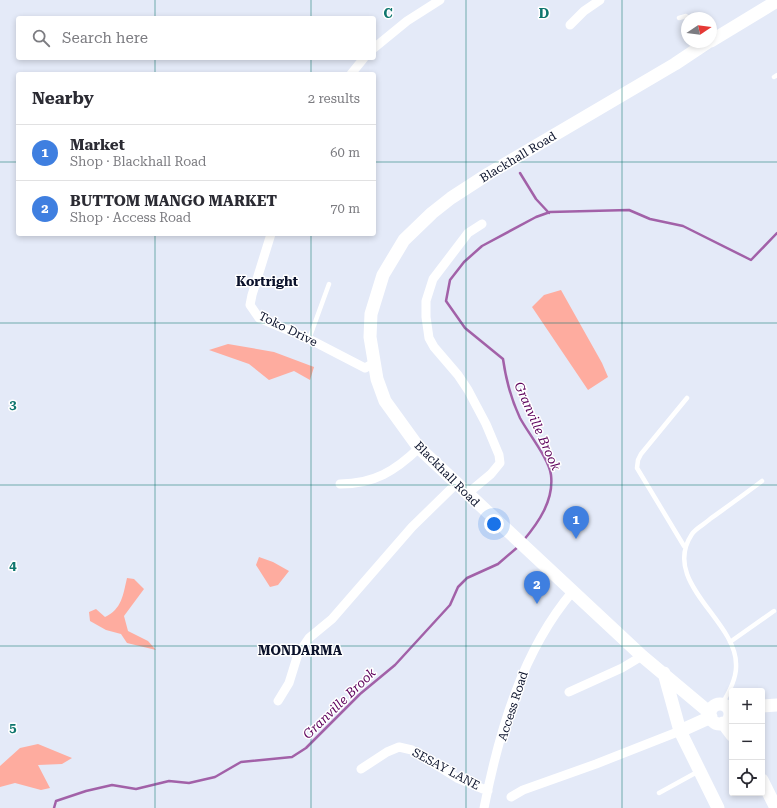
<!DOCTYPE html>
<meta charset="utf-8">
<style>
body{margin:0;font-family:"Roboto Serif",serif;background:#f2f2f3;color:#2b2b33}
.controls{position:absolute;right:12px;bottom:12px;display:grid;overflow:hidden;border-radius:4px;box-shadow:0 2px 6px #0003}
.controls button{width:36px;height:36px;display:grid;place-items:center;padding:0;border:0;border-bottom:1px solid #e1e1e2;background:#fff;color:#2b2b33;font:20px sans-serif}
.compass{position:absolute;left:681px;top:12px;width:36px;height:36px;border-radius:50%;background:#fff;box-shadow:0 2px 6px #0003;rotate:77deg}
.you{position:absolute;left:494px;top:524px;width:14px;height:14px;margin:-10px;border:3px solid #fff;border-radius:50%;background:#1a73e8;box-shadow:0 0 0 6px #1a73e833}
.badge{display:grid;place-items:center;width:26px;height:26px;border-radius:50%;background:#b45309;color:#fff;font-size:13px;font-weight:700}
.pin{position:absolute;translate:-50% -33px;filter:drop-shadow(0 1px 2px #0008)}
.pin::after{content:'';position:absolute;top:21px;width:14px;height:12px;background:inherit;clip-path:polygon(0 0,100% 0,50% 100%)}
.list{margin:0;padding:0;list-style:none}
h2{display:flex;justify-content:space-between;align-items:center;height:52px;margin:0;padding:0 16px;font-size:17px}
h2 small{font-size:13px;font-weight:400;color:#7c7c81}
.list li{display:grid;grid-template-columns:26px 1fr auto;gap:12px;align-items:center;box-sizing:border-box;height:56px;padding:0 16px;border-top:1px solid #e1e1e2}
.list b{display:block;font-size:15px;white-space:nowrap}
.list p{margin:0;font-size:13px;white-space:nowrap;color:#7c7c81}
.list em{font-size:13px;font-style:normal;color:#7c7c81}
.icon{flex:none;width:22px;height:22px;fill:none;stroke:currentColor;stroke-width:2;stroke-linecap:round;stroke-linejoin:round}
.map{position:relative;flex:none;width:777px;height:808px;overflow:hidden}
.search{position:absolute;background:#fff;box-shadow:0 2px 6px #0003;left:16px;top:16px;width:360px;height:44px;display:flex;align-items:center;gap:10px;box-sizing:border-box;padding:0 14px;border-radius:4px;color:#7c7c81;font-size:15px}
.panel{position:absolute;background:#fff;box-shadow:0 2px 6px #0003;left:16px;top:72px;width:360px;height:164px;border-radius:4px}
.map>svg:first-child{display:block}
</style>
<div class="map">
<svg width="777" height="808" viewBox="0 0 777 808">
<rect width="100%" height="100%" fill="#e4eaf8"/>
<!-- green -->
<path fill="#feac9f" d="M561,290L602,363L608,377L588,390L532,307L544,295Z
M228,344L274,352L314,367L310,380L294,371L269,380L249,364L209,350Z
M259,557L273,562L289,571L278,585L270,587L256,565Z
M127,578L134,579L144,589L124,616L128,631L148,641L156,650L127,643L121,634L106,630L90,621L89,612L96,609L105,617C122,609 123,595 127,578Z
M38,744L72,758L62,764L38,765L50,788L41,790L15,783L0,787V766L20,748Z"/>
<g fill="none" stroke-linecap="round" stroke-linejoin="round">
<!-- stream -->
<path stroke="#a261a8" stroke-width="2.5" d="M520,173L536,199L549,213
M523,541C539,522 554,500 551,475C549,459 528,433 520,418C511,399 506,380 503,359L465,328L446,301L450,280L464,262L482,246L536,217L550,212L629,210L650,219L683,226L751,260L777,233
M54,808L56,801L86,791L112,785L136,789L169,781L189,783L215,777L241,762L292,757L306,748L360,694L395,665L450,605L458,587L467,578L498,564L519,546"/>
<!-- lane -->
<path stroke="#fff" stroke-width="4.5" d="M679,18L686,16L688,18
M774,77L777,75
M309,339L329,284
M684,546L637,468L638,460L641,454L687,398
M730,642L774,611
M722,704C729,692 737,678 736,664C736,620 660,582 692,534C696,528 705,524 710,519C728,506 745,494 762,481
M659,793L699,771"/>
<!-- street -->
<path stroke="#fff" stroke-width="9" d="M570,25L584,11L600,0
M374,48L407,21L440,0
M351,74L364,58
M271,234L252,295L250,305L259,318L309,339L365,368L374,363
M340,484C374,484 395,471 419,448
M467,494L491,474L500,463L499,455L486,424L468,390L458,375L434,347L429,338L426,317V301L433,279L468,233L482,224
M569,692L622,668L642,656
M278,701L289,683L298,654L309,638L332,619L412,527L456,484
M361,769L387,752L399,747L412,750L457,778L488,791
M511,797L523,790L596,764L680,731
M484,808C499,732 522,651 573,591"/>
<!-- secondary -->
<path stroke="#fff" stroke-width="13" d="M711,41L777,1
M708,42L675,64L488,174L451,198L432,213L404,240L383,275L371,314L370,337L377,379L385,401L419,448L642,656L710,713
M664,673L680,731L718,808
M710 714a10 10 0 1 1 20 0a10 10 0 1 1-20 0Z
M762,706L777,705
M723,723L732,735
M680,731L711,717
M762,780L776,808"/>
</g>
<!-- grid -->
<path fill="none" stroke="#0f766e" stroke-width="1" stroke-opacity="0.55" d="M155,0V18M311,0V18M466,0V808M622,0V808M155,58V74M311,58V74M0,162H18M374,162H777M155,234V808M311,234V808M0,323H777M0,485H777M0,646H777"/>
<g text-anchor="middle" stroke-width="3" stroke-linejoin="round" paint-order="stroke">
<!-- street labels -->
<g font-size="12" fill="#0b122b" stroke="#fff">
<text transform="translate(518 157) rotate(-31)" y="4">Blackhall Road</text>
<text transform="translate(288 329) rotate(26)" y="4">Toko Drive</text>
<text transform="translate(447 474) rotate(45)" y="4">Blackhall Road</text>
<text transform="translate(513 706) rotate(-72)" y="4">Access Road</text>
<text transform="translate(446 769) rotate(28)" y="4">SESAY LANE</text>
</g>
<!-- neighbourhood labels -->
<g font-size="13" font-weight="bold" fill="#0b122b" stroke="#fff">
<text x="267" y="286">Kortright</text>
<text x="300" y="655">MONDARMA</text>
</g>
<!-- water labels -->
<g font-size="13" font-style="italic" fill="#5d005b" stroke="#fff">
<text transform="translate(538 426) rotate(66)" y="5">Granville Brook</text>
<text transform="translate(339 703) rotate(-44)" y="5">Granville Brook</text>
</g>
</g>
<g font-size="13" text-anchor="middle" font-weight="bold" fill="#0f766e" stroke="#fff" stroke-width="3" stroke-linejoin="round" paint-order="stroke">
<text x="388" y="18">C</text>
<text x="544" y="18">D</text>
<text x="13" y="409">3</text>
<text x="13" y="570">4</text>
<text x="13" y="732">5</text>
</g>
</svg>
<div class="controls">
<button>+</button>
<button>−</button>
<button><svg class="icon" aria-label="locate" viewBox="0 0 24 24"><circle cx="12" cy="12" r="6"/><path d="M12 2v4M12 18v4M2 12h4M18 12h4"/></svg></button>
</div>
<svg class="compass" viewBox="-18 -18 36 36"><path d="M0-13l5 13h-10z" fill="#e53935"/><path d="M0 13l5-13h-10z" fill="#7c7c81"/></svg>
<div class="you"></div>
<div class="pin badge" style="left:576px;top:539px;background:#3f7fe0">1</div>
<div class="pin badge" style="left:537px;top:604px;background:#3f7fe0">2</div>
<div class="search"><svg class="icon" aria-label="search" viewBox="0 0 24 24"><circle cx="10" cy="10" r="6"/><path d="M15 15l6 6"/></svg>Search here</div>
<section class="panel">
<h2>Nearby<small>2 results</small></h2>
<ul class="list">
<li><span class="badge" style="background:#3f7fe0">1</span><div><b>Market</b><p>Shop · Blackhall Road</p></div><em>60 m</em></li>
<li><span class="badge" style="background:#3f7fe0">2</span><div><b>BUTTOM MANGO MARKET</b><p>Shop · Access Road</p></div><em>70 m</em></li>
</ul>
</section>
</div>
